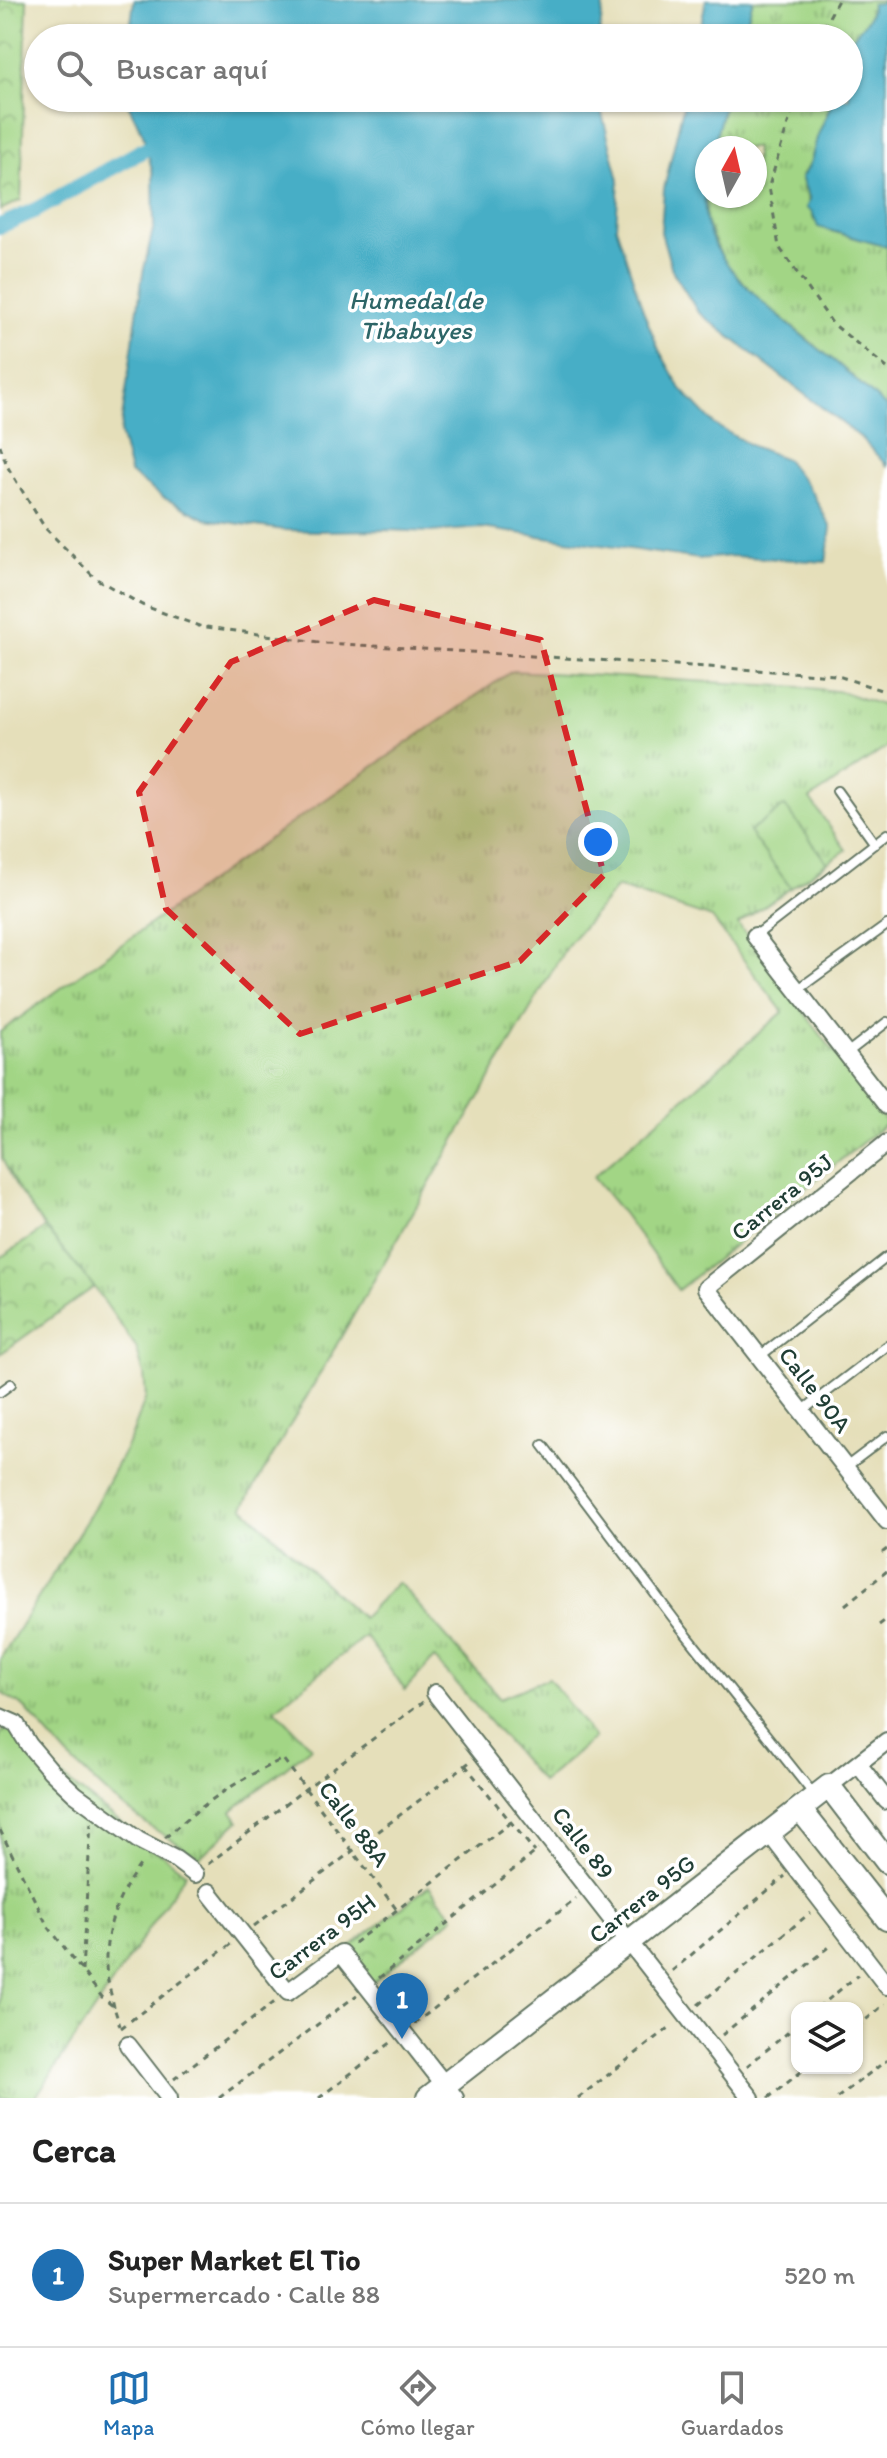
<!DOCTYPE html>
<html lang="es">
<meta charset="utf-8">
<style>
body{margin:0;font-family:Itim,sans-serif;background:#f2f2f2;color:#222}
.controls{position:absolute;right:24px;bottom:24px;display:grid;overflow:hidden;border-radius:16px;box-shadow:0 2px 6px #0004}
.controls button{width:72px;height:72px;display:grid;place-items:center;padding:0;border:0;border-bottom:2px solid #e0e0e0;background:#fff;color:#222;font:40px sans-serif}
.compass{position:absolute;left:695px;top:136px;width:72px;height:72px;border-radius:50%;background:#fff;box-shadow:0 2px 6px #0004;rotate:8deg}
.you{position:absolute;left:598px;top:842px;width:28px;height:28px;margin:-20px;border:6px solid #fff;border-radius:50%;background:#1a73e8;box-shadow:0 0 0 12px #1a73e833}
.badge{display:grid;place-items:center;width:52px;height:52px;border-radius:50%;background:#1f6fb2;color:#fff;font-size:26px;font-weight:700}
.pin{position:absolute;translate:-50% -66px;filter:drop-shadow(0 2px 4px #0008)}
.pin::after{content:'';position:absolute;top:42px;width:28px;height:24px;background:inherit;clip-path:polygon(0 0,100% 0,50% 100%)}
.list{margin:0;padding:0;list-style:none}
h2{display:flex;justify-content:space-between;align-items:center;height:104px;margin:0;padding:0 32px;font-size:34px}
h2 small{font-size:26px;font-weight:400;color:#767676}
.list li{display:grid;grid-template-columns:52px 1fr auto;gap:24px;align-items:center;box-sizing:border-box;height:144px;padding:0 32px;border-top:2px solid #e0e0e0}
.list b{display:block;font-size:30px;white-space:nowrap}
.list p{margin:0;font-size:26px;white-space:nowrap;color:#767676}
.list em{font-size:26px;font-style:normal;color:#767676}
.icon{flex:none;width:44px;height:44px;fill:none;stroke:currentColor;stroke-width:2;stroke-linecap:round;stroke-linejoin:round}
.map{position:relative;flex:none;width:887px;height:2098px;overflow:hidden}
.search{position:absolute;background:#fff;box-shadow:0 2px 6px #0004;left:24px;right:24px;top:24px;height:88px;display:flex;align-items:center;gap:20px;box-sizing:border-box;padding:0 28px;border-radius:44px;color:#767676;font-size:30px}
.sheet{height:248px;background:#fff}
nav{display:flex;justify-content:space-around;align-items:center;box-sizing:border-box;height:112px;border-top:2px solid #e0e0e0;background:#fff;font-size:22px;color:#767676}
nav a{display:grid;justify-items:center;gap:4px}
nav .on{color:#1f6fb2}
.map>svg:first-child{display:block}
</style>
<div class="map">
<svg width="887" height="2098" viewBox="0 0 887 2098">
<defs>
<pattern id="grass-tufts" width="24" height="20" patternUnits="userSpaceOnUse" patternTransform="scale(2)"><rect width="24" height="20" fill="#a2d585"/><path d="M3 7l-1-3M5 7V3M7 7l1-3M15 17l-1-3M17 17v-4M19 17l1-3" fill="none" stroke="#83ae6e"/></pattern>
<pattern id="park-crowns" width="20" height="18" patternUnits="userSpaceOnUse" patternTransform="scale(2)"><rect width="20" height="18" fill="#a2d585"/><path d="M2 6a3 3 0 1 1 6 0M12 15a3 3 0 1 1 6 0" fill="none" stroke="#83ae6e"/></pattern>
</defs>
<rect width="100%" height="100%" fill="#fff"/>
<filter id="ink" filterUnits="userSpaceOnUse"><feTurbulence type="fractalNoise" baseFrequency=".0125" numOctaves="2"/><feDisplacementMap in="SourceGraphic" scale="16" xChannelSelector="R" yChannelSelector="G"/><feConvolveMatrix kernelMatrix="1 2 1 2 8 2 1 2 1" color-interpolation-filters="sRGB"/></filter>
<filter id="wash" filterUnits="userSpaceOnUse"><feTurbulence type="fractalNoise" baseFrequency=".006" numOctaves="4" result="noise"/><feDisplacementMap in="SourceGraphic" scale="32" xChannelSelector="R" yChannelSelector="G"/><feGaussianBlur stdDeviation="1.8" result="paint"/><feColorMatrix in="noise" values="0 0 0 0 0 0 0 0 0 0 0 0 0 0 0 0 0 1.4 0 .05"/><feComposite in="paint" operator="in"/></filter>
<g filter="url(#wash)">
<rect width="100%" height="100%" fill="#e5dfba"/>
<!-- grass -->
<path fill="url(#grass-tufts)" stroke="#60895c" stroke-width="2" d="M753,0H887V2L872,12L864,26L849,43V38H742Z
M726,98H833L816,141L810,163L801,177L814,220L831,231L887,247V408L849,373L763,303L724,262L706,222L707,169V196H755V148H713Z
M512,671L801,687L843,692L887,707V747L810,799L846,850L738,924L887,1123L678,1290L623,1213L593,1177L783,1012L712,918L617,887L566,947L243,1507L362,1618L398,1582L500,1698L549,1678L594,1738L542,1782L434,1658L405,1690L365,1636L275,1709L311,1747L232,1811L239,1821L200,1857L151,1827L112,1798L67,1756L24,1707L0,1692V1659L91,1513L130,1440L146,1397L144,1374L136,1347L94,1287L45,1228L19,1191L2,1159L0,1032L267,840Z
M10,1723L40,1760L186,1873L35,2098H0V1735Z"/>
<!-- park -->
<path fill="url(#park-crowns)" stroke="#60895c" stroke-width="2" d="M0,0H27L21,200L0,210Z
M45,1228L94,1287L0,1354V1258Z
M429,1886L454,1917L368,1986L342,1953Z"/>
<!-- garden -->
<path fill="#a2d585" stroke="#60895c" stroke-width="2" d="M785,806L827,862L791,888L749,832Z"/>
<!-- water -->
<path fill="#47aec6" stroke="#33767d" stroke-width="2" d="M134,0H604L599,38H129Z
M706,0H753L742,38H698Z
M887,2V247L818,227L812,212L806,208L810,200L801,177C813,166 813,149 818,135C823,122 830,111 833,98H849V43C857,28 872,22 871,4Z
M125,98H598L619,180L616,227L644,313L659,350L681,389L715,425L752,446L786,459L813,494L831,528L826,562L732,556L699,559L482,528L430,532L387,530L319,531L284,530L206,519L162,497L130,473L120,433L143,273L154,225L153,174L143,134Z
M685,98H726L713,148H707C707,172 702,198 706,221C716,274 797,331 837,363C854,378 870,393 887,408V466L860,437L698,312L672,270L661,232L664,189Z"/>
<g fill="none" stroke-linecap="round" stroke-linejoin="round">
<!-- canal -->
<path stroke="#47aec6" stroke-width="16" d="M0,226L36,210L147,148"/>
</g>
</g>
<g filter="url(#ink)">
<g fill="none" stroke-linecap="round" stroke-linejoin="round">
<!-- lane casing -->
<g stroke="#647663" stroke-width="12">
<path id="lane" d="M837,791L875,844
M755,936L887,834
M797,990L887,925
M847,1053L887,1022
M760,1356L887,1257
M0,1392L11,1384
M802,1411L887,1346
M543,1445L677,1623L815,1796
M846,1467L887,1436"/>
</g>
<!-- street casing -->
<g stroke="#647663" stroke-width="20">
<path id="street" d="M755,936L887,1106
M887,1143L706,1288L887,1521
M435,1693L751,2098
M0,1717L16,1724L29,1745L51,1771L75,1794L138,1840L175,1859L195,1874
M858,1764L887,1801
M829,1786L887,1741
M769,1833L887,1986
M209,1892L288,1992L341,1953L455,2098
M128,2045L169,2098"/>
</g>
<!-- secondary casing -->
<g stroke="#647663" stroke-width="26">
<path id="secondary" d="M800,1809L887,1919
M428,2098L829,1786L887,1862"/>
</g>
<!-- path -->
<path stroke="#647663" stroke-width="3" stroke-dasharray="6 6" stroke-linecap="butt" d="M818,38L838,0
M796,98L769,186L779,247L832,323L887,368
M0,445L7,466L45,528L95,578L142,605L199,626L326,643L835,675L887,692
M887,1549L883,1552L887,1558
M845,1605L887,1571
M879,1625L887,1619
M465,1765L535,1852
M0,1830L47,1925L102,1997L114,2007L120,2026
M165,1838C201,1805 238,1779 283,1759L397,1910
M208,1864L305,1789L423,1702
M254,1926L471,1761
M354,1943L511,1822
M82,1971L91,1823
M672,1971L785,1876
M379,1978L538,1850
M698,2005L810,1913
M114,2007C111,1993 106,1978 106,1964C105,1926 120,1891 143,1861
M818,2008L858,1975
M414,2024L576,1899
M857,2027L885,2004
M121,2028L232,1943
M722,2035L833,1944
M747,2066L797,2025
M174,2079L276,2001
M219,2098L357,1995
M319,2098L393,2041
M578,2098L673,2025
M768,2098L806,2068
M837,2098L887,2060"/>
<!-- lane -->
<use href="#lane" stroke="#fff" stroke-width="8"/>
<!-- street -->
<use href="#street" stroke="#fff" stroke-width="16"/>
<!-- secondary -->
<use href="#secondary" stroke="#fff" stroke-width="22"/>
</g>
</g>
<!-- marked area -->
<path fill="#d62828" fill-opacity="0.2" stroke="#d62828" stroke-width="6" stroke-dasharray="16 10" stroke-linejoin="round" d="M374,600L541,640L604,875L520,961L300,1034L166,909L139,792L231,662Z"/>
<g text-anchor="middle" stroke-width="7" stroke-linejoin="round" paint-order="stroke">
<!-- street labels -->
<g font-size="24" fill="#1f3d34" stroke="#fff">
<text transform="translate(782 1197) rotate(-39)" y="8">Carrera 95J</text>
<text transform="translate(815 1390) rotate(52)" y="8">Calle 90A</text>
<text transform="translate(354 1824) rotate(53)" y="8">Calle 88A</text>
<text transform="translate(583 1843) rotate(52)" y="8">Calle 89</text>
<text transform="translate(642 1899) rotate(-38)" y="8">Carrera 95G</text>
<text transform="translate(322 1937) rotate(-37)" y="8">Carrera 95H</text>
</g>
<!-- water labels -->
<g font-size="26" font-style="italic" fill="#2d6567" stroke="#fff">
<text x="416" y="309">Humedal de<tspan x="416" dy="30">Tibabuyes</tspan></text>
</g>
</g>
</svg>
<div class="controls">
<button><svg class="icon" aria-label="layers" viewBox="0 0 24 24"><path d="M12 4l9 5-9 5-9-5zM3 14l9 5 9-5"/></svg></button>
</div>
<svg class="compass" viewBox="-18 -18 36 36"><path d="M0-13l5 13h-10z" fill="#e53935"/><path d="M0 13l5-13h-10z" fill="#767676"/></svg>
<div class="you"></div>
<div class="pin badge" style="left:402px;top:2039px">1</div>
<div class="search"><svg class="icon" aria-label="search" viewBox="0 0 24 24"><circle cx="10" cy="10" r="6"/><path d="M15 15l6 6"/></svg>Buscar aquí</div>
</div>
<section class="sheet">
<h2>Cerca<small></small></h2>
<ul class="list">
<li><span class="badge">1</span><div><b>Super Market El Tio</b><p>Supermercado · Calle 88</p></div><em>520 m</em></li>
</ul>
</section>
<nav>
<a class="on"><svg class="icon" aria-label="map" viewBox="0 0 24 24"><path d="M3 6l6-2 6 2 6-2v14l-6 2-6-2-6 2zM9 4v14M15 6v14"/></svg>Mapa</a>
<a><svg class="icon" aria-label="directions" viewBox="0 0 24 24"><path d="M12 3l9 9-9 9-9-9zM9 14v-3h6M13 9l2 2-2 2"/></svg>Cómo llegar</a>
<a><svg class="icon" aria-label="saved" viewBox="0 0 24 24"><path d="M7 4h10v16l-5-4-5 4z"/></svg>Guardados</a>
</nav>
